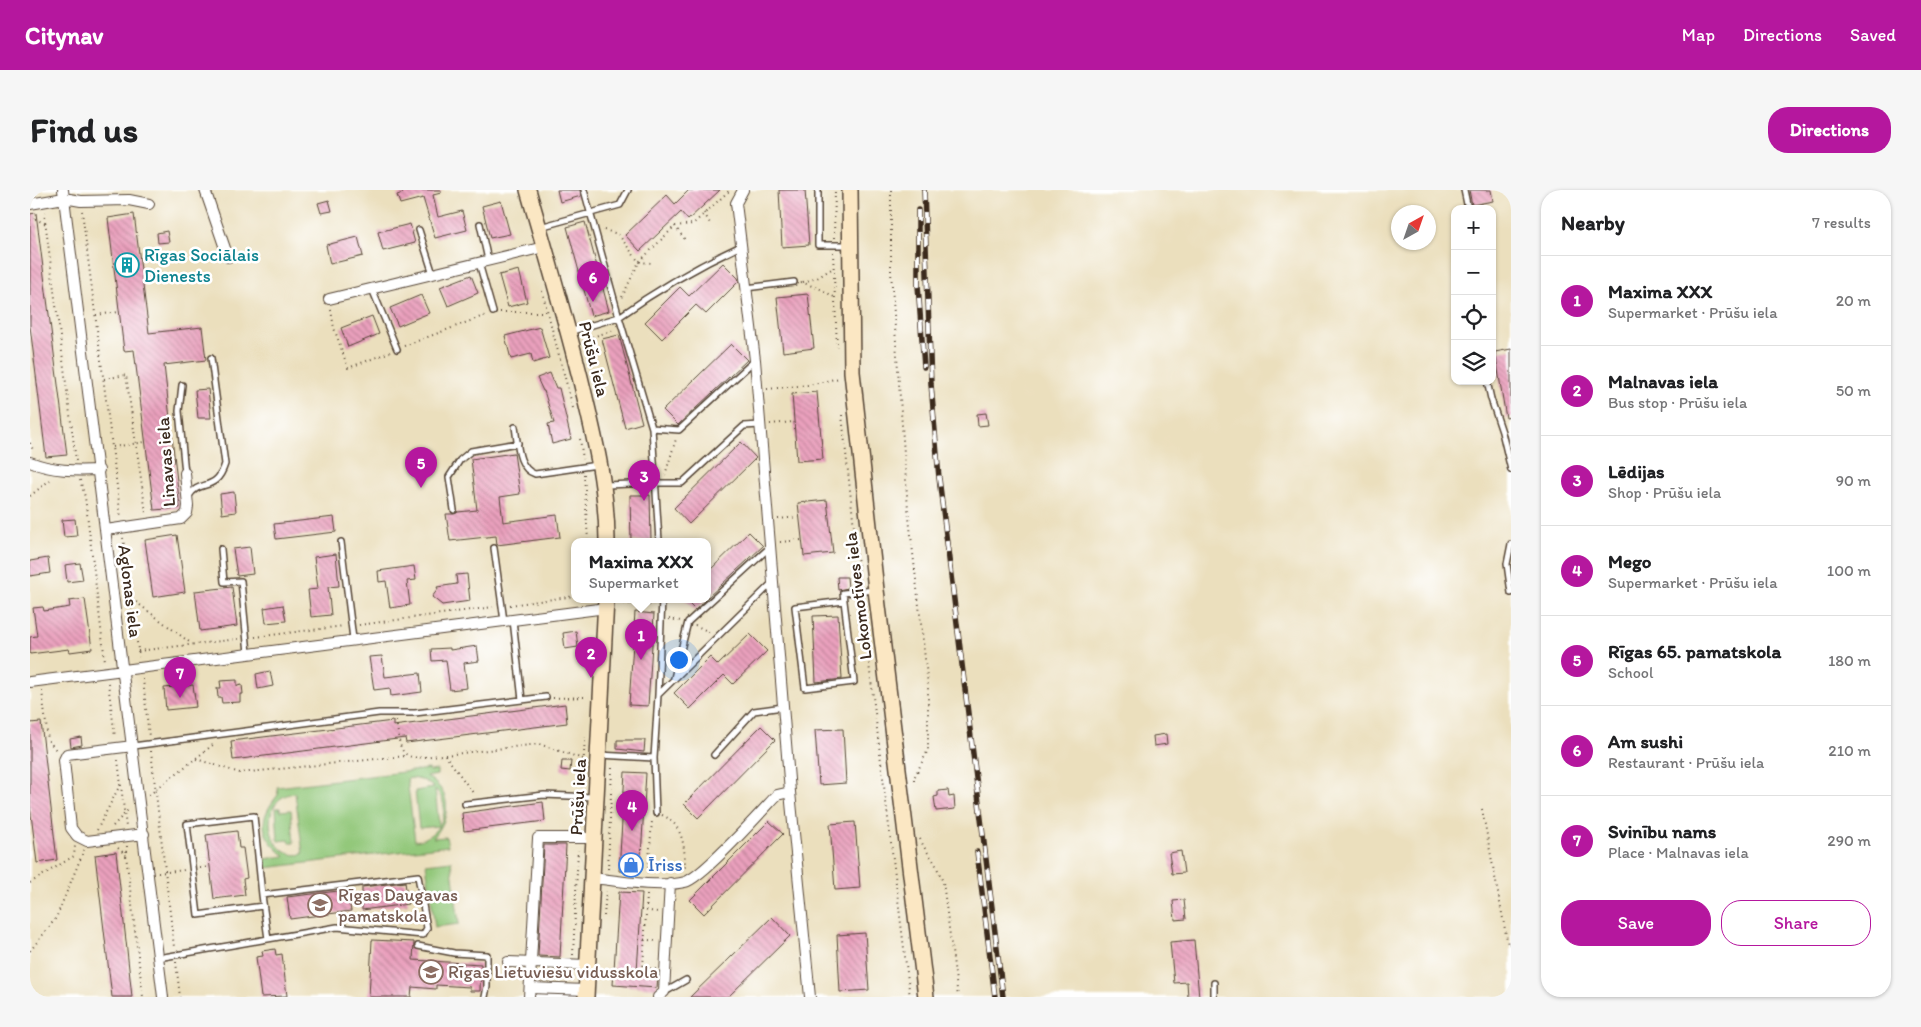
<!DOCTYPE html>
<meta charset="utf-8">
<style>
body{margin:0;font-family:Itim,sans-serif;background:#f6f6f6;color:#202124}
.controls{position:absolute;right:15px;top:15px;display:grid;overflow:hidden;border-radius:10px;box-shadow:0 1px 4px #0004}
.controls button{width:45px;height:45px;display:grid;place-items:center;padding:0;border:0;border-bottom:1px solid #e0e0e0;background:#fff;color:#202124;font:25px sans-serif}
.compass{position:absolute;left:1361px;top:15px;width:45px;height:45px;border-radius:50%;background:#fff;box-shadow:0 1px 4px #0004;rotate:40deg}
.you{position:absolute;left:648px;top:469px;width:18px;height:18px;margin:-12px;border:4px solid #fff;border-radius:50%;background:#1a73e8;box-shadow:0 0 0 8px #1a73e833}
.badge{display:grid;place-items:center;width:32px;height:32px;border-radius:50%;background:#b5179e;color:#fff;font-size:16px;font-weight:700}
.pin{position:absolute;translate:-50% -41px;filter:drop-shadow(0 1px 2px #0008)}
.pin::after{content:'';position:absolute;top:26px;width:18px;height:15px;background:inherit;clip-path:polygon(0 0,100% 0,50% 100%)}
.popup{position:absolute;left:541px;top:348px;width:140px;height:65px;box-sizing:border-box;display:grid;place-content:center;border-radius:10px;background:#fff;filter:drop-shadow(0 1px 4px #0005);font-size:16px;white-space:nowrap;color:#757577}
.popup b{font-size:19px;color:#202124}
.popup::after{content:'';position:absolute;left:50%;top:100%;margin-left:-10px;border:10px solid transparent;border-top-color:#fff}
.list{margin:0;padding:0;list-style:none}
h2{display:flex;justify-content:space-between;align-items:center;height:65px;margin:0;padding:0 20px;font-size:21px}
h2 small{font-size:16px;font-weight:400;color:#757577}
.list li{display:grid;grid-template-columns:32px 1fr auto;gap:15px;align-items:center;box-sizing:border-box;height:90px;padding:0 20px;border-top:1px solid #e0e0e0}
.list b{display:block;font-size:19px;white-space:nowrap}
.list p{margin:0;font-size:16px;white-space:nowrap;color:#757577}
.list em{font-size:16px;font-style:normal;color:#757577}
.actions{display:flex;gap:10px;padding:15px 20px}
.actions a{flex:1;padding:11px 0;border:1px solid #b5179e;border-radius:20px;text-align:center;font-size:18px;color:#b5179e}
.actions .main{background:#b5179e;color:#fff}
.icon{flex:none;width:28px;height:28px;fill:none;stroke:currentColor;stroke-width:2;stroke-linecap:round;stroke-linejoin:round}
.map{position:relative;flex:none;width:1481px;height:807px;overflow:hidden;border-radius:20px}
header{display:flex;align-items:center;gap:30px;box-sizing:border-box;height:70px;padding:0 25px;background:#b5179e;color:#fff}
header strong{font-size:24px}
nav{display:flex;gap:28px;margin-inline-start:auto;font-size:18px}
.intro{display:flex;align-items:center;justify-content:space-between;box-sizing:border-box;height:120px;padding:0 30px}
h1{margin:0;font-size:35px}
.button{padding:12px 22px;border-radius:20px;background:#b5179e;color:#fff;font-size:18px;font-weight:700}
main{display:flex;gap:30px;padding:0 30px}
aside{flex:1;background:#fff;border-radius:20px;box-shadow:0 1px 4px #0004}
.map>svg:first-child{display:block}
</style>
<header>
<strong>Citynav</strong>
<nav><a>Map</a><a>Directions</a><a>Saved</a></nav>
</header>
<div class="intro"><h1>Find us</h1><a class="button">Directions</a></div>
<main>
<div class="map">
<svg width="1481" height="807" viewBox="0 0 1481 807">
<defs>
<pattern id="building-back-hatch" width="6" height="6" patternUnits="userSpaceOnUse" patternTransform="scale(1.25)"><rect width="6" height="6" fill="#eaa0bd"/><path d="M-1 5l2 2M0 0l6 6M5-1l2 2" fill="none" stroke="#bf8399"/></pattern>
</defs>
<rect width="100%" height="100%" fill="#fff"/>
<filter id="ink" filterUnits="userSpaceOnUse"><feTurbulence type="fractalNoise" baseFrequency=".02" numOctaves="2"/><feDisplacementMap in="SourceGraphic" scale="10" xChannelSelector="R" yChannelSelector="G"/><feConvolveMatrix kernelMatrix="1 2 1 2 8 2 1 2 1" color-interpolation-filters="sRGB"/></filter>
<filter id="wash" filterUnits="userSpaceOnUse"><feTurbulence type="fractalNoise" baseFrequency=".0096" numOctaves="4" result="noise"/><feDisplacementMap in="SourceGraphic" scale="20" xChannelSelector="R" yChannelSelector="G"/><feGaussianBlur stdDeviation="1.12" result="paint"/><feColorMatrix in="noise" values="0 0 0 0 0 0 0 0 0 0 0 0 0 0 0 0 0 1.4 0 .05"/><feComposite in="paint" operator="in"/></filter>
<g filter="url(#wash)">
<rect width="100%" height="100%" fill="#ebdfbd"/>
<!-- garden -->
<path fill="#93c87a" stroke="#67794c" fill-rule="evenodd" d="M399,579L400,581L407,580V585L397,587C423,602 421,628 403,648L416,647L418,656L235,678V669L255,666C230,646 227,630 248,605L247,597ZM383,588L395,591L404,598L385,601L389,638L409,636L405,599C425,618 409,648 385,651L377,589ZM265,603L273,664C236,672 226,607 265,603Z
M246,618H250V621L261,620L264,653H260L259,650L248,651Z
M421,671L429,734L405,737L396,674Z"/>
<g id="blocks">
<!-- building -->
<path fill="url(#building-back-hatch)" d="M372,0H411V3L403,5L408,27L432,21L437,40L405,48L393,8L370,14L367,5L373,3Z
M527,0H550L551,6L530,12Z
M659,0H690L658,30L651,22L610,61L595,45L637,5L645,14Z
M749,0H775L779,55L752,57Z
M1439,0H1461L1463,11L1442,15Z
M299,10L302,21L291,23L288,13Z
M471,11L480,44L460,48L452,16Z
M6,23L37,265L16,267L0,136V24Z
M104,24L119,143L172,137L176,170L134,175L150,318L124,320L104,160L94,161L78,28Z
M555,32L579,121L561,126L537,37Z
M380,34L385,53L353,61L348,42Z
M137,41L139,52L128,53L127,43Z
M328,47L333,66L300,74L296,55Z
M693,73L708,88L709,91L676,124L666,115L632,149L615,132L650,97L659,106Z
M489,80L497,112L478,117L469,85Z
M441,85L448,103L418,116L410,97Z
M778,104L784,158L753,162L747,107Z
M391,105L399,123L368,136L360,118Z
M342,126L349,144L318,157L311,138Z
M510,137L519,168L503,173L501,164L481,169L475,146Z
M589,145L612,233L595,238L572,149Z
M701,154L717,170L648,235L633,220Z
M1481,159V227L1476,228L1465,162Z
M520,183L526,198H529L541,249L522,254L518,234L524,233L514,201H513L507,188Z
M178,199L181,228H168L165,200Z
M787,202L793,269L767,271L762,204Z
M956,223L958,235L948,236L947,224Z
M711,252L726,268L659,334L644,318Z
M484,263L490,304L470,307L473,332L527,325L530,347L467,355L466,346L420,351L416,324H424L428,322L447,320L441,269Z
M204,302L206,322L192,324L190,304Z
M600,305H620L621,351H601Z
M797,310L803,363L774,366L768,313Z
M304,327L306,342L246,349L244,334Z
M45,329L47,346L34,347L32,330Z
M719,342L733,356L677,408V383Z
M147,345L155,402L123,407L115,350Z
M220,357L223,384L207,386L203,359Z
M306,364L309,396L298,397L301,425L281,427L278,400L288,399L284,367Z
M18,368L20,383L0,386V371Z
M50,373L53,390L37,392L35,375Z
M384,376L386,390L377,391L380,415L360,418L356,391L349,392L348,381Z
M437,384L440,411L412,415L402,407L408,399L407,397L427,394L426,385Z
M807,387H817L818,398L808,400Z
M202,397L207,436L170,441L165,401Z
M55,409L62,459L40,462L39,459L0,464V447L7,446L3,418L13,417L14,421L40,417L39,411Z
M654,409H677L665,420Z
M253,415L256,431L236,433L234,418Z
M605,422L624,424L618,516L599,515Z
M808,425L812,489L786,492L783,426Z
M546,441L548,457L535,459L533,443Z
M720,444L737,461L703,494L694,485L660,519L644,503L680,467L688,475Z
M447,456L449,471L434,473L437,498L420,500L416,470L402,471L401,459L420,458V460Z
M352,466L355,487L390,483L392,502L361,506L360,498L344,500L339,467Z
M240,481L243,496L228,499L226,484Z
M207,490V496L212,495L213,504H210V512L192,513L191,507H188L187,498H191L190,491Z
M163,495L166,517L136,520L134,498Z
M535,514L537,533L376,553L375,548L203,570L201,551L363,531V536Z
M11,532L27,670L7,673L0,616V533Z
M731,536L745,550L668,628L654,614Z
M813,539L816,593L789,595L785,540Z
M1136,544L1137,554L1124,556L1123,546Z
M51,547L52,555L41,557L40,549Z
M587,550H615L614,562L587,559Z
M532,571H541L540,581L531,580Z
M595,582L616,583L610,683L589,681Z
M918,600L919,607L924,606L925,619L906,621L904,607L908,606V601Z
M513,612L515,631L434,641L432,623Z
M739,631L753,644L674,724L660,710Z
M825,632L830,698L805,700L800,634Z
M207,641L209,658H213L217,688L213,689L215,705L184,709L176,645Z
M514,655H536L530,767L508,766Z
M1151,661L1154,683L1142,684L1139,663Z
M86,662L97,760L102,807H82L65,665Z
M375,692L378,714L332,720V697Z
M317,700L321,721L260,729L257,707Z
M589,702L612,703L607,781L628,783L627,798L583,795Z
M1154,710L1156,729L1145,730L1143,711Z
M742,727L760,746L698,807H660Z
M835,743L839,800L810,802L807,745Z
M342,750L384,752L383,770L451,774L450,801H440V797L406,795V799L382,797L381,807H339Z
M1164,750L1169,807H1158L1157,792L1144,793L1140,752Z
M245,759L246,765L252,764L257,806L231,807L226,767L233,766L232,761Z"/>
</g>
</g>
<g filter="url(#ink)">
<use href="#blocks" fill-opacity="0" stroke="#554536" stroke-width="1"/>
<g fill="none" stroke-linecap="round" stroke-linejoin="round">
<!-- lane casing -->
<g stroke="#554536" stroke-width="8">
<path id="lane" d="M788,0V55H820
M1434,0L1438,19
M450,34L458,70
M510,37L590,15L598,0
M389,40L403,84
M449,73L463,122
M716,98L764,92
M342,99L367,159
M539,142L589,127L554,0
M1457,191L1461,209L1472,242L1481,280
M152,195L149,221L155,283
M485,237C488,253 487,278 505,284L567,275
M622,238L649,240L725,170
M576,295L626,293H652L714,236L730,235
M159,306C169,289 186,303 195,274L181,168
M424,320L419,287L430,270L441,261L488,253
M629,351L622,238L589,127C628,99 668,76 711,56
M311,352L323,449
M1481,354L1477,374L1481,403
M464,358L474,431
M191,359L194,392L211,391L218,463
M814,411L765,417L775,498L824,492L814,411L813,403L845,400
M483,430L492,510
M644,488L658,432L740,357
M628,505L632,409
M103,556L349,523H385L516,507
M569,565L624,568
M684,565L724,521L753,517
M435,614L514,605L564,607
M626,623L624,568L628,505L742,393
M233,716L168,725L157,634L224,626L232,705L238,749
M388,756L424,763L457,765V797L455,807
M128,768L307,737L393,745L397,738L388,686L232,705
M1184,793V807
M635,802L656,790"/>
</g>
<!-- street casing -->
<g stroke="#554536" stroke-width="12">
<path id="street" d="M33,0L133,807
M175,0L198,67
M713,0L706,13L725,170L760,602L780,807
M0,14L34,8L51,11L99,10L119,14
M299,109L514,57
M0,272C22,281 45,281 69,280
M76,340L151,329L157,323L158,316L155,283
M0,492L576,418
M103,556L37,564L34,570L41,638L47,646L57,651L114,644
M563,688C588,691 631,698 655,692C673,687 731,622 747,605L760,602
M478,772L558,775
M500,798L557,800
M499,807L508,648H565
M628,807L634,802L640,693"/>
</g>
<!-- secondary casing -->
<g stroke="#554536" stroke-width="18">
<path id="secondary" d="M498,0C516,62 534,124 550,187C563,241 577,295 577,351
M820,0L822,182L846,400L896,807
M556,807L576,409"/>
</g>
<!-- path -->
<path stroke="#554536" stroke-width="2" stroke-dasharray="1 4" stroke-linecap="butt" d="M861,0V82L878,319L898,495V560L884,588V595
M52,21L91,328
M14,22L46,271
M674,23L681,35
M0,30L5,29L16,34
M645,36L655,50
M574,40L588,44L609,72L622,73
M804,48L805,0
M803,62L807,157
M771,92L793,100L804,107
M773,92L787,88L803,78
M512,101L543,218
M592,107L609,72L645,36L663,34L700,0
M301,120L304,138L318,178L360,162
M470,122H517
M66,125L89,122
M553,151L562,147L584,140
M374,156L456,125
M74,189L96,185L116,323
M737,199L779,195L809,188
M812,225L830,394
M740,234L764,232
M550,249L553,269
M0,253L4,262
M83,257L115,252
M554,284L558,351
M635,285L646,249
M50,290L55,307L75,471
M0,306L20,290
M748,329L769,327
M93,348L109,467
M750,352L772,350
M102,409L162,454
M831,409L880,807
M589,413L624,415
M480,415L545,406
M639,429L651,431
M329,435L463,417
M665,435L681,443
M225,447L314,436
M108,461L208,449
M113,489L119,547
M78,493L85,547
M12,501L18,550L26,560
M523,508L557,507
M366,531C370,552 367,571 395,567C401,566 408,565 415,565L444,604
M121,561L144,757
M415,565L509,554L553,569
M166,569L210,583L376,566
M88,570L96,637
M552,597L555,547
M119,605L184,554
M1452,619L1478,755L1481,754
M632,625C654,634 655,660 655,679
M83,636L99,619
M550,637L551,615
M67,640L91,593
M890,649L894,657L905,673L913,692L928,807
M97,656L96,665L113,807
M88,658L96,665
M170,678L180,677
M578,679L582,578
M128,683L155,680
M618,683L622,631
M0,693L44,666L45,656
M617,705L613,778L626,779
M611,720L628,722
M574,726L576,701
M609,749L627,751
M0,761L26,728L54,660
M543,765L548,660
M146,772L150,807"/>
<!-- lane -->
<use href="#lane" stroke="#fff" stroke-width="5"/>
<!-- street -->
<use href="#street" stroke="#fff" stroke-width="10"/>
<!-- secondary -->
<use href="#secondary" stroke="#fbe7c3" stroke-width="15"/>
<!-- rail casing -->
<g stroke="#3b2a1e" stroke-width="5.5">
<path id="rail" d="M894,0L901,194L909,288L973,807
M888,20V95L894,177
M947,662L965,807"/>
</g>
<!-- rail -->
<use href="#rail" stroke="#fff" stroke-width="4" stroke-dasharray="11" stroke-linecap="butt"/>
</g>
</g>
<!-- icons -->
<defs>
<g id="building-ring" transform="scale(1.25)"><circle r="9.5" fill="#fff" stroke="#0f9aa8" stroke-width="1.5"/><path d="M-4-6H4V6H1V3H-1V6H-4ZM-2.5-4.3h1.7v1.8h-1.7ZM.8-4.3h1.7v1.8H.8ZM-2.5-1h1.7V.8h-1.7ZM.8-1h1.7V.8H.8Z" fill="#0f9aa8"/></g>
<g id="shop-ring" transform="scale(1.25)"><circle r="9.5" fill="#fff" stroke="#3f7fe0" stroke-width="1.5"/><path d="M-5-2.5h2.3a2.7 3.5 0 0 1 5.4 0H5L5.5 6h-11ZM-1.5-2.5h3a1.5 2.3 0 0 0-3 0Z" fill="#3f7fe0"/></g>
<g id="school-ring" transform="scale(1.25)"><circle r="9.5" fill="#fff" stroke="#8d6e63" stroke-width="1.5"/><path d="M0-5L7-2L0 1L-7-2ZM-4 1L0 2.5L4 1V4Q0 6-4 4Z" fill="#8d6e63"/></g>
</defs>
<g fill-rule="evenodd">
<use href="#building-ring" x="97" y="75"/>
<use href="#shop-ring" x="601" y="675"/>
<use href="#school-ring" x="290" y="715"/>
<use href="#school-ring" x="401" y="782"/>
</g>
<g text-anchor="middle" stroke-width="5" stroke-linejoin="round" paint-order="stroke">
<!-- culture labels -->
<g font-size="18" fill="#0d838f" stroke="#fff" text-anchor="start">
<text x="114" y="71">Rīgas Sociālais<tspan x="114" dy="21">Dienests</tspan></text>
</g>
<!-- street labels -->
<g font-size="18" fill="#3b2a1e" stroke="#fff">
<text transform="translate(564 169) rotate(76)" y="6">Prūšu iela</text>
<text transform="translate(136 272) rotate(-94)" y="6">Linavas iela</text>
<text transform="translate(100 401) rotate(83)" y="6">Aglonas iela</text>
<text transform="translate(828 406) rotate(-97)" y="6">Lokomotīves iela</text>
<text transform="translate(548 607) rotate(-87)" y="6">Prūšu iela</text>
</g>
<!-- shop labels -->
<g font-size="18" fill="#366cbe" stroke="#fff" text-anchor="start">
<text x="618" y="681">Īriss</text>
</g>
<!-- education labels -->
<g font-size="18" fill="#785e54" stroke="#fff" text-anchor="start">
<text x="308" y="711">Rīgas Daugavas<tspan x="308" dy="21">pamatskola</tspan></text>
<text x="418" y="788">Rīgas Lietuviešu vidusskola</text>
</g>
</g>
</svg>
<div class="controls">
<button>+</button>
<button>−</button>
<button><svg class="icon" aria-label="locate" viewBox="0 0 24 24"><circle cx="12" cy="12" r="6"/><path d="M12 2v4M12 18v4M2 12h4M18 12h4"/></svg></button>
<button><svg class="icon" aria-label="layers" viewBox="0 0 24 24"><path d="M12 4l9 5-9 5-9-5zM3 14l9 5 9-5"/></svg></button>
</div>
<svg class="compass" viewBox="-18 -18 36 36"><path d="M0-13l5 13h-10z" fill="#e53935"/><path d="M0 13l5-13h-10z" fill="#757577"/></svg>
<div class="you"></div>
<div class="pin badge" style="left:611px;top:470px">1</div>
<div class="popup"><b>Maxima XXX</b>Supermarket</div>
<div class="pin badge" style="left:561px;top:488px">2</div>
<div class="pin badge" style="left:614px;top:311px">3</div>
<div class="pin badge" style="left:602px;top:641px">4</div>
<div class="pin badge" style="left:391px;top:298px">5</div>
<div class="pin badge" style="left:563px;top:112px">6</div>
<div class="pin badge" style="left:150px;top:508px">7</div>
</div>
<aside>
<h2>Nearby<small>7 results</small></h2>
<ul class="list">
<li><span class="badge">1</span><div><b>Maxima XXX</b><p>Supermarket · Prūšu iela</p></div><em>20 m</em></li>
<li><span class="badge">2</span><div><b>Malnavas iela</b><p>Bus stop · Prūšu iela</p></div><em>50 m</em></li>
<li><span class="badge">3</span><div><b>Lēdijas</b><p>Shop · Prūšu iela</p></div><em>90 m</em></li>
<li><span class="badge">4</span><div><b>Mego</b><p>Supermarket · Prūšu iela</p></div><em>100 m</em></li>
<li><span class="badge">5</span><div><b>Rīgas 65. pamatskola</b><p>School</p></div><em>180 m</em></li>
<li><span class="badge">6</span><div><b>Am sushi</b><p>Restaurant · Prūšu iela</p></div><em>210 m</em></li>
<li><span class="badge">7</span><div><b>Svinību nams</b><p>Place · Malnavas iela</p></div><em>290 m</em></li>
</ul>
<div class="actions"><a class="main">Save</a><a>Share</a></div>
</aside>
</main>
